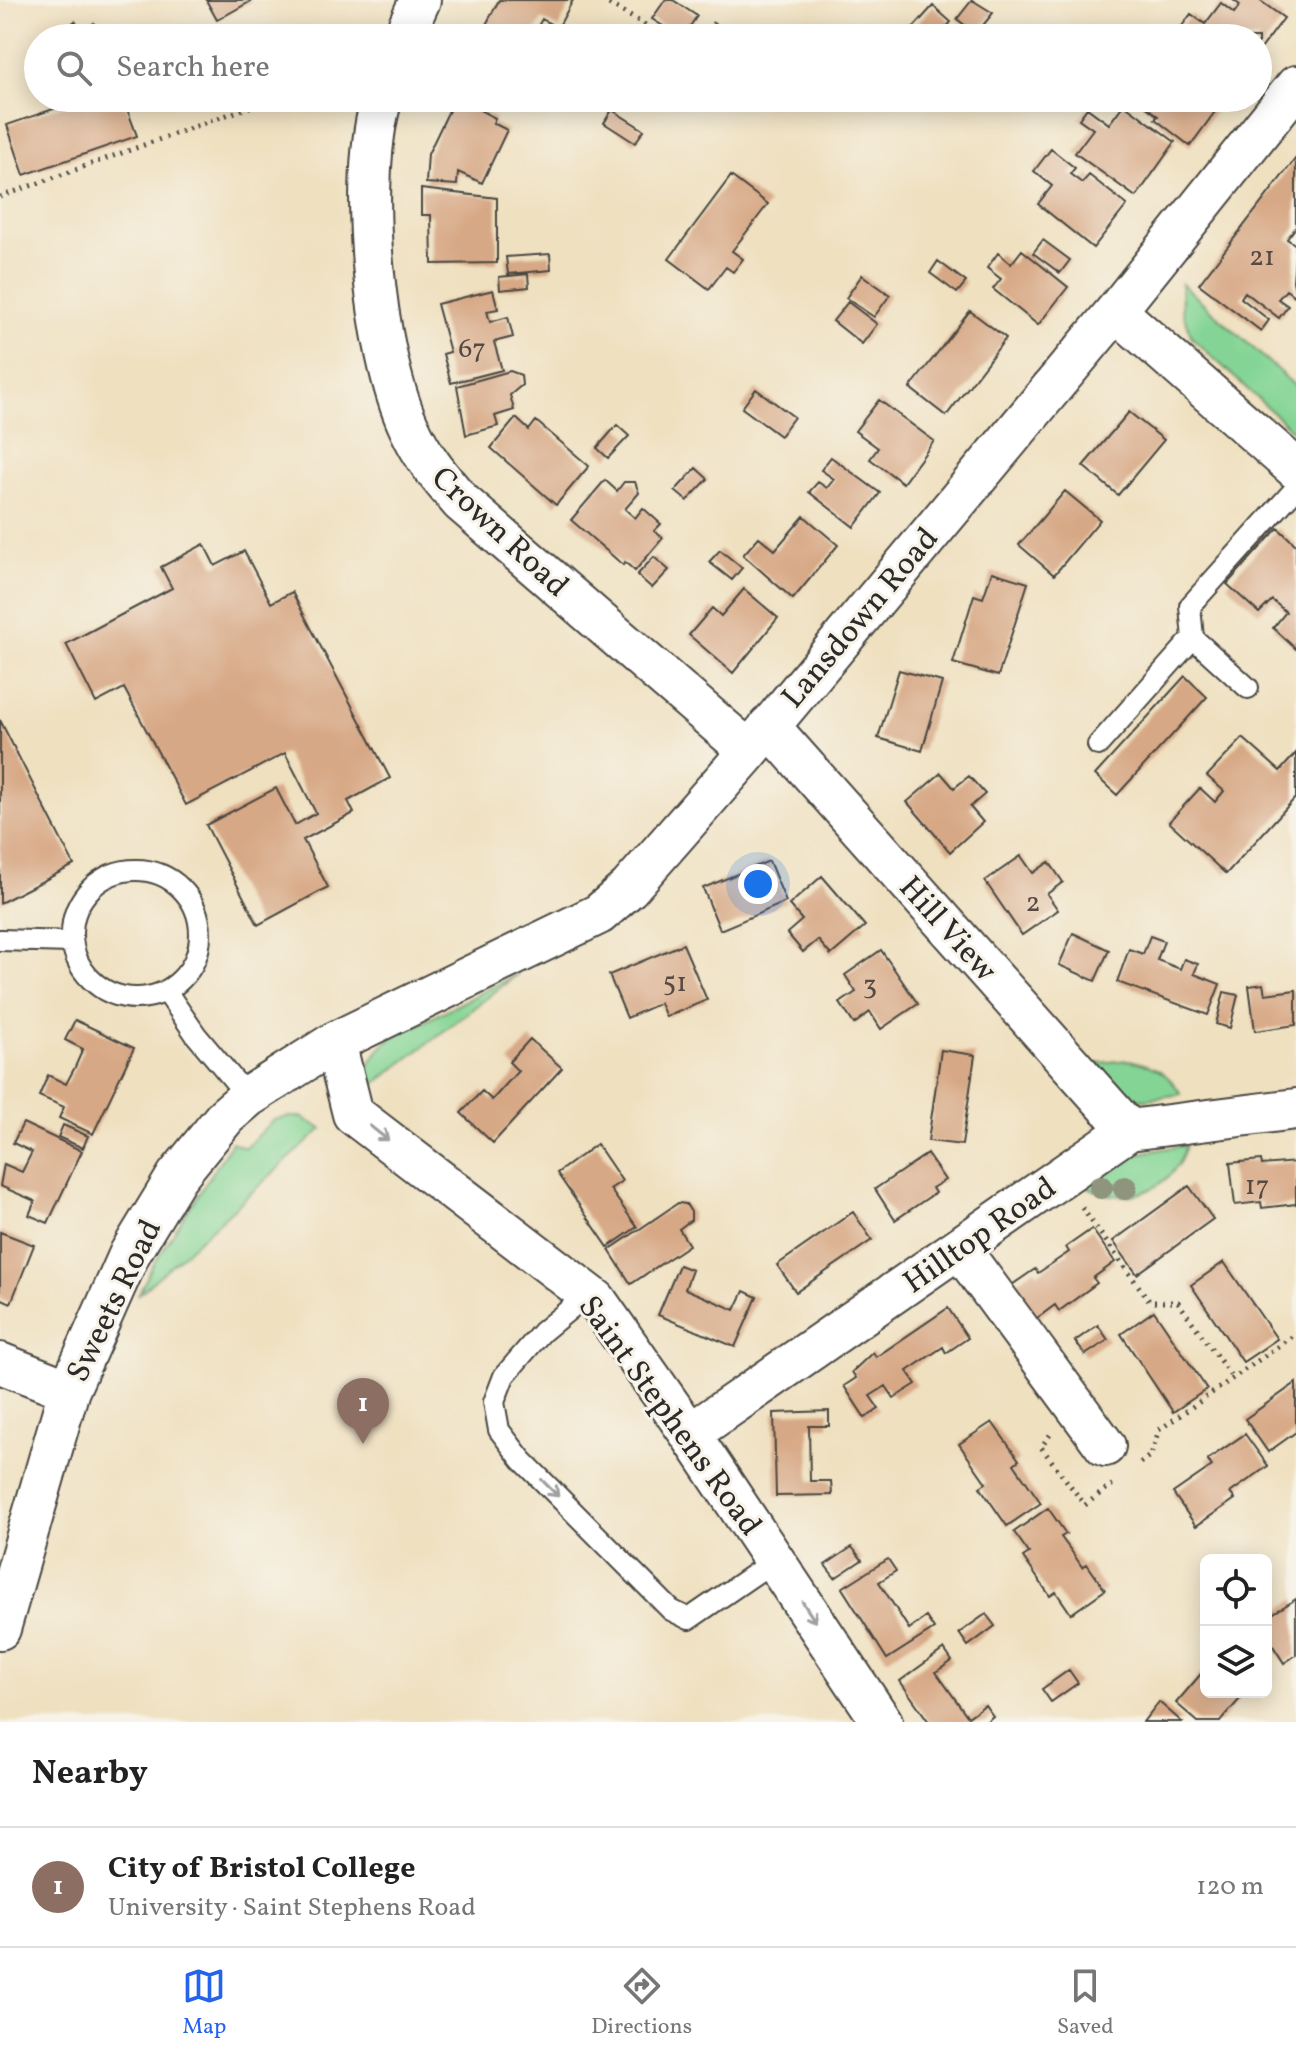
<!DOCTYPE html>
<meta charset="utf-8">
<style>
body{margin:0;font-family:Vollkorn,serif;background:#f6f6f6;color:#222}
.controls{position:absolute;right:24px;bottom:24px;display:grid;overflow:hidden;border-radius:12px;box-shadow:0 4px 20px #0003}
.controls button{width:72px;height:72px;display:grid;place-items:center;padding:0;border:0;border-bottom:2px solid #e0e0e0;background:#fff;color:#222;font:40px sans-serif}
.you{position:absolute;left:758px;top:884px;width:28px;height:28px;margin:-20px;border:6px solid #fff;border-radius:50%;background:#1a73e8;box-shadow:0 0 0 12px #1a73e833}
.badge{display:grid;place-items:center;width:52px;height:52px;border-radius:50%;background:#2563eb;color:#fff;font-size:26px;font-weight:700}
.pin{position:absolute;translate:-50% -66px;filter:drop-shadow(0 2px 4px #0008)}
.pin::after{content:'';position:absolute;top:42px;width:28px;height:24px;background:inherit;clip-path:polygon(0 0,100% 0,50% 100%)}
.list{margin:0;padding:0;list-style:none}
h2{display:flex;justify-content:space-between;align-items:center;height:104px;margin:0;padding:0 32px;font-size:34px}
h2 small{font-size:26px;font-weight:400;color:#767676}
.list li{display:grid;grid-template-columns:52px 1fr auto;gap:24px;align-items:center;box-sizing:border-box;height:120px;padding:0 32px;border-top:2px solid #e0e0e0}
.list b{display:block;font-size:30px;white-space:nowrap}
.list p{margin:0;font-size:26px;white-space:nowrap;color:#767676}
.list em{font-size:26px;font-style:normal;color:#767676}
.icon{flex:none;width:44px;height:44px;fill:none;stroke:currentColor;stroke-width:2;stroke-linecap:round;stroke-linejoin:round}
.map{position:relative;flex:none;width:1296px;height:1722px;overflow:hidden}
.search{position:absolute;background:#fff;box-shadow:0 4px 20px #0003;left:24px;right:24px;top:24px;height:88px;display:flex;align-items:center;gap:20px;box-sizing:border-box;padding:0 28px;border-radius:44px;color:#767676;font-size:30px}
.sheet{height:224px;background:#fff}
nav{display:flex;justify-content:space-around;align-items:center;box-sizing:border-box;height:112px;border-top:2px solid #e0e0e0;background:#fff;font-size:22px;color:#767676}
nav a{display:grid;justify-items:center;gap:4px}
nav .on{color:#2563eb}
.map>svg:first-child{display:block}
</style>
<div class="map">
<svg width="1296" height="1722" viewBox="0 0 1296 1722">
<rect width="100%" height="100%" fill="#f7f3e8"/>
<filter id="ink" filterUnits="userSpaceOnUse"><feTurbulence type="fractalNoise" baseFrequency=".0125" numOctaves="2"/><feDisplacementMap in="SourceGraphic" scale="16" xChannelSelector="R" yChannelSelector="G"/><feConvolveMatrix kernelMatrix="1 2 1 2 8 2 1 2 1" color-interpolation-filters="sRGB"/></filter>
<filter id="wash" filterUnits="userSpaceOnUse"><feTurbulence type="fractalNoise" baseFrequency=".006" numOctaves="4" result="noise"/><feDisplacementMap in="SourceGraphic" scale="32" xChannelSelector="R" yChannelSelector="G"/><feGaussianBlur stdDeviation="1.8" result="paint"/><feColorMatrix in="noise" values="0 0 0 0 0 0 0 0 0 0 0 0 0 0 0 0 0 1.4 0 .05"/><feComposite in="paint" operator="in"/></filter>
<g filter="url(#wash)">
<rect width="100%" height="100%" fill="#efe0c0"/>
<!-- green -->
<path fill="#84d595" stroke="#588060" stroke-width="2" d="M1181,283L1296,387V434L1192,338L1182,310Z
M518,974L363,1093C364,1070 371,1057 388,1040Z
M1129,1060C1153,1065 1168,1072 1181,1094C1128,1102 1131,1105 1098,1063Z
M288,1117H301L322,1129L138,1295L153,1265L232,1142L245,1148L273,1120Z
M1186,1145C1175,1191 1122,1210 1083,1184L1135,1154Z"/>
<g id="blocks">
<!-- building -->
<path fill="#d7a885" d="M206,0H253L217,20Z
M499,0H573L558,28L542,19L531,38H479Z
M665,0H673L697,16L682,38L652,19Z
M972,0L993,13L976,34L957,19Z
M1233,0H1259L1284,18L1258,53V38H1197L1182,26L1191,14L1205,24L1221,3L1234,13L1240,5Z
M933,6L951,22L938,38H925L913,28Z
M75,21L83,32L94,23L106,38H54Z
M85,98H123L137,136L24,175L7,125Z
M455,98L482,100L478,109L495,118L493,123L507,130L482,183L458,172L457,185L426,183L428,154Z
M1135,98L1173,99L1225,98L1190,146L1155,119L1158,116Z
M1124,104L1175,142L1136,197L1075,153L1093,129L1079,119L1087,108L1109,124Z
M612,110L644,130L635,143L604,123Z
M1051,149L1075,168L1070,174L1082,183L1089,175L1127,205L1093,248L1038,204L1052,186L1034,171Z
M1296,158V227L1287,239L1296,245L1293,281L1296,297L1286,290L1278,299L1288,306L1279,318L1245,292L1241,298L1269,320L1261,331L1199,284Z
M731,176L768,204L732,251L743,259L733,272L726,267L709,289L669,259Z
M421,189L497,198V263L432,264L431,215H421Z
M1043,240L1070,260L1060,273L1033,253Z
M1022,250L1068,287L1038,325L993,289L1001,279L987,268L998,253L1011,264Z
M550,254L551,270L508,274L506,257Z
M938,261L966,282L957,293L930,273Z
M528,274L529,287L500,290L499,277Z
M862,275L890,295L874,317L846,298Z
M493,290L498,309L487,311L490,322L508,317L513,337L494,342L502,370L451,383L443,354L450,352L437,304Z
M848,302L877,324L862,344L833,321Z
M970,311L1006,338L946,416L910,388Z
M510,371L521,375L522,385L510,395L514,410L495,416L498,426L466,435L457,386Z
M756,389L794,417L780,436L742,408Z
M879,400L934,441L903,483L870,459L878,448L855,431Z
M1129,412L1164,440L1118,495L1083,466Z
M516,418L529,430L536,421L589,466L556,505L491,448Z
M617,425L629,436L608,458L597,448Z
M831,457L880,493L854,527L809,492L818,482L827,488L834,479L821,470Z
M696,468L708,479L687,501L675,491Z
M605,480L617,491L624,482H635L639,493L625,509L635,518L643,508L661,524L654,531L663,538L635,571L625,562L623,565L571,520Z
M1065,491L1100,520L1054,575L1019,545Z
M804,516L838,545L793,599L743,555L759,537L775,550Z
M1278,528L1296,545V649L1273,628L1286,612L1272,600L1259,613L1227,584Z
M204,544L215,566L244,551L271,603L292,592L390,778L348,801L354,813L303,840L328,887L258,925L206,825L276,788L295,825L316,813L285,753L186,805L124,688L96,703L66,644L172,588L161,567Z
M720,550L742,568L732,580L709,562Z
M654,557L669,570L652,588L637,575Z
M992,572L1028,583L998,676L953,663L974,595L983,598Z
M744,589L778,618L733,673L689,635L712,608L721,616Z
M899,670L942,682L922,751L878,738Z
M1185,676L1207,697L1117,795L1095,775Z
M0,720L74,865L0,903Z
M1243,738L1280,771L1296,753V797L1226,874L1169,822L1200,788L1215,802L1224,791L1207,776Z
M941,773L954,788L969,776L985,794L970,807L983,822L950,852L907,802Z
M1021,856L1033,873L1049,862L1063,882L1047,894L1058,910L1022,935L985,881Z
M769,861L786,902L720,930L703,888Z
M822,876L865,926L831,955L818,940L803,952L787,933L802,920L789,905Z
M1073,933L1109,950L1095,981L1059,965Z
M1150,936L1164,941L1157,960L1180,969L1184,959L1198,964L1194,974L1220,984L1208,1015L1117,982L1129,949L1143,954Z
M683,944L707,1000L666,1017L660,1003L627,1018L609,975Z
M881,950L918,1004L881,1029L870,1012L854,1024L840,1003L856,992L845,975Z
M1263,984L1265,994L1296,990V1025L1255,1031L1249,986Z
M1224,992L1238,995L1230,1028L1216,1024Z
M75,1020L134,1048L93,1134L59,1118L64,1107L39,1096L48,1075L66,1084L75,1067L83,1049L65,1040Z
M530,1039L562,1068L493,1143L461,1113L482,1091L492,1100L518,1071L509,1062Z
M941,1050L975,1055L962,1145L928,1141Z
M23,1123L82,1151L48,1223L29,1215L35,1201L0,1186L4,1164L22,1172L32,1152L13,1143Z
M63,1125L88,1136L83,1148L58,1137Z
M597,1144L622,1181L610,1189L637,1227L608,1247L557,1173Z
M927,1154L945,1180L932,1188L935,1193L895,1220L875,1189Z
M1261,1160L1262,1165L1296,1162V1204L1262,1208L1261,1202L1235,1205L1230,1163Z
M1189,1186L1213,1219L1137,1274L1113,1241Z
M678,1203L686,1204L691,1212V1220L679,1229L689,1245L631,1284L609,1250Z
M853,1212L872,1240L796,1292L777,1265Z
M1092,1229L1115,1262L1093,1278L1097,1283L1059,1311L1055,1305L1033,1321L1009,1287L1035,1269L1038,1273L1069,1252L1066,1247Z
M0,1232L34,1245L11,1303L0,1298Z
M1224,1262L1277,1339L1243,1362L1191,1285Z
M679,1265L692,1270L685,1289L735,1310L744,1291L757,1297L735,1347L658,1315Z
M948,1308L968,1338L946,1353L943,1347L907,1371L916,1384L894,1398L886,1386L870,1396L879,1409L865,1418L844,1386L856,1378L852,1372L873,1352L876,1357Z
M1154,1311L1207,1389L1173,1412L1121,1334Z
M1098,1325L1108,1340L1085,1355L1075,1341Z
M1296,1383V1432L1268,1452L1245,1419Z
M829,1411V1426H809L810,1481H831L832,1495L776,1496L774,1413Z
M992,1422L1019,1460L1014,1464L1041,1503L1007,1526L980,1487L986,1483L959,1444Z
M1245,1434L1268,1466L1230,1493L1235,1499L1196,1526L1173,1493L1212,1466L1207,1460Z
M1048,1508L1066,1534L1061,1537L1072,1552L1082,1567L1087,1564L1105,1590L1071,1614L1056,1592L1050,1596L1023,1557L1029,1553L1014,1532Z
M852,1547L862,1560L835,1578L825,1565Z
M888,1559L896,1571L879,1582L909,1629L926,1617L934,1629L887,1659L842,1588Z
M1296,1599V1655L1284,1663L1266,1635V1618Z
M986,1614L995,1626L968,1646L959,1633Z
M944,1649L952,1661L936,1672L968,1717L985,1705L993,1716L986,1722H929L900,1681Z
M1206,1668V1692H1246L1220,1722H1198L1176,1703Z
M1069,1670L1078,1683L1051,1702L1042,1689Z
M1159,1702L1182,1722H1143Z"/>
</g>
</g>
<g filter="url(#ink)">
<use href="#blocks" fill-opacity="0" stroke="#484641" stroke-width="2"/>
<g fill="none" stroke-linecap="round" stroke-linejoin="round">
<!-- service casing -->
<g stroke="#484641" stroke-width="24">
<path id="service" d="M1248,688L1193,638L1190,606L1296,488
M1098,745L1193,638
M72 934a64 64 0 1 1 128 0a64 64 0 1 1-128 0Z
M0,940L71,942
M166,991L196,1035L248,1097
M588,1294L542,1332L504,1376L494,1402L499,1430L522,1460L671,1610L689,1619L775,1560"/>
</g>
<!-- minor casing -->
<g stroke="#484641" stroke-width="44">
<path id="minor" d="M403,38L420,0
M382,98C357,177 374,352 409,427C422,456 440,478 461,502L749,751
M1116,311L1296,469
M769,726L1129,1130
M335,1042L353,1114L596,1300L690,1434L882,1722
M960,1249L1105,1446
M0,1363L69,1390
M690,1434L1129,1130L1296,1109
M0,1629L69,1390L130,1253L177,1176L226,1116L248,1097L335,1042L599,914L629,888L749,751L1116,311L1296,86"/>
</g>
<!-- path -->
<path stroke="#484641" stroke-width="5" stroke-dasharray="2 6" stroke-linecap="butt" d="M602,0L668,38
M705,38L715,21
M0,197L274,98
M1082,1208L1150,1302H1178L1233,1379
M1050,1435L1041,1447L1085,1505L1113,1484
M1140,1463L1151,1455L1159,1430L1296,1334"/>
<!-- service -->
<use href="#service" stroke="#fff" stroke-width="20"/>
<!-- minor -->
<use href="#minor" stroke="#fff" stroke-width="40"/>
</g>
<!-- trees -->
<g fill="#8f947d">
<circle cx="1101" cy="1187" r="12"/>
<circle cx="1125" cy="1188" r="12"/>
</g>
<!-- one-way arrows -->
<defs><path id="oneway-shaft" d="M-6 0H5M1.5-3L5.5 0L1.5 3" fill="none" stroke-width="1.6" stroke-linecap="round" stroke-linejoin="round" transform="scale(2)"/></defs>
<g stroke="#a0a0a0">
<use href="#oneway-shaft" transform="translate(379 1133) rotate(38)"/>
<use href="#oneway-shaft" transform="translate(550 1488) rotate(45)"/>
<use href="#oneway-shaft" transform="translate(809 1612) rotate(57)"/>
</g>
</g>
<g text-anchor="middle" stroke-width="6" stroke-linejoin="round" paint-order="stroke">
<!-- number labels -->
<g font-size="28" fill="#564a42">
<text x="1262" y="265">21</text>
<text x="472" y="357">67</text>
<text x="1033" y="911">2</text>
<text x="675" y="991">51</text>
<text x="870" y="994">3</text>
<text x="1257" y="1194">17</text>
</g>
<!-- street labels -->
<g font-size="32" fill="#2b2b2b" stroke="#f7f3e8">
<text transform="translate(501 531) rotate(43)" y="11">Crown Road</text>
<text transform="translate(859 617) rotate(-50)" y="11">Lansdown Road</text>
<text transform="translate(949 928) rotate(48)" y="11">Hill View</text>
<text transform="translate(979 1234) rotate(-35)" y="11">Hilltop Road</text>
<text transform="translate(113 1300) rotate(-64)" y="11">Sweets Road</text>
<text transform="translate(671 1415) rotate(54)" y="11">Saint Stephens Road</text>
</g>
</g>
</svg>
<div class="controls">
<button><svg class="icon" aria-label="locate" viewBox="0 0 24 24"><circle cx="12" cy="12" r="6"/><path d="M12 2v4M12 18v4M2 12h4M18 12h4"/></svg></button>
<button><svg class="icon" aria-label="layers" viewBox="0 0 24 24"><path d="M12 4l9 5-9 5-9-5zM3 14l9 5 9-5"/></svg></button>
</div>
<div class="you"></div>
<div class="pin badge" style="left:363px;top:1444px;background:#8d6e63">1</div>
<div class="search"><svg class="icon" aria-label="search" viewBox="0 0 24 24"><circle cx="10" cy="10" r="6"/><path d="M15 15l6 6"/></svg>Search here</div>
</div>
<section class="sheet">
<h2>Nearby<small></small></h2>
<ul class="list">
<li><span class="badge" style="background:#8d6e63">1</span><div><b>City of Bristol College</b><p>University · Saint Stephens Road</p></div><em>120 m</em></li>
</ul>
</section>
<nav>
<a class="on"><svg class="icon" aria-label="map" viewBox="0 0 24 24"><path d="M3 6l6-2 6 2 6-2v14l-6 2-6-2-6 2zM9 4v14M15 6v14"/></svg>Map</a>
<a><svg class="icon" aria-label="directions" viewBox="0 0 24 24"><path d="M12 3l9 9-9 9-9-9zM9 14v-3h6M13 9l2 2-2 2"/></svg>Directions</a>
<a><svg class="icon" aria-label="saved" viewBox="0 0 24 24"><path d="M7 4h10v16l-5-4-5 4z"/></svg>Saved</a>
</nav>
